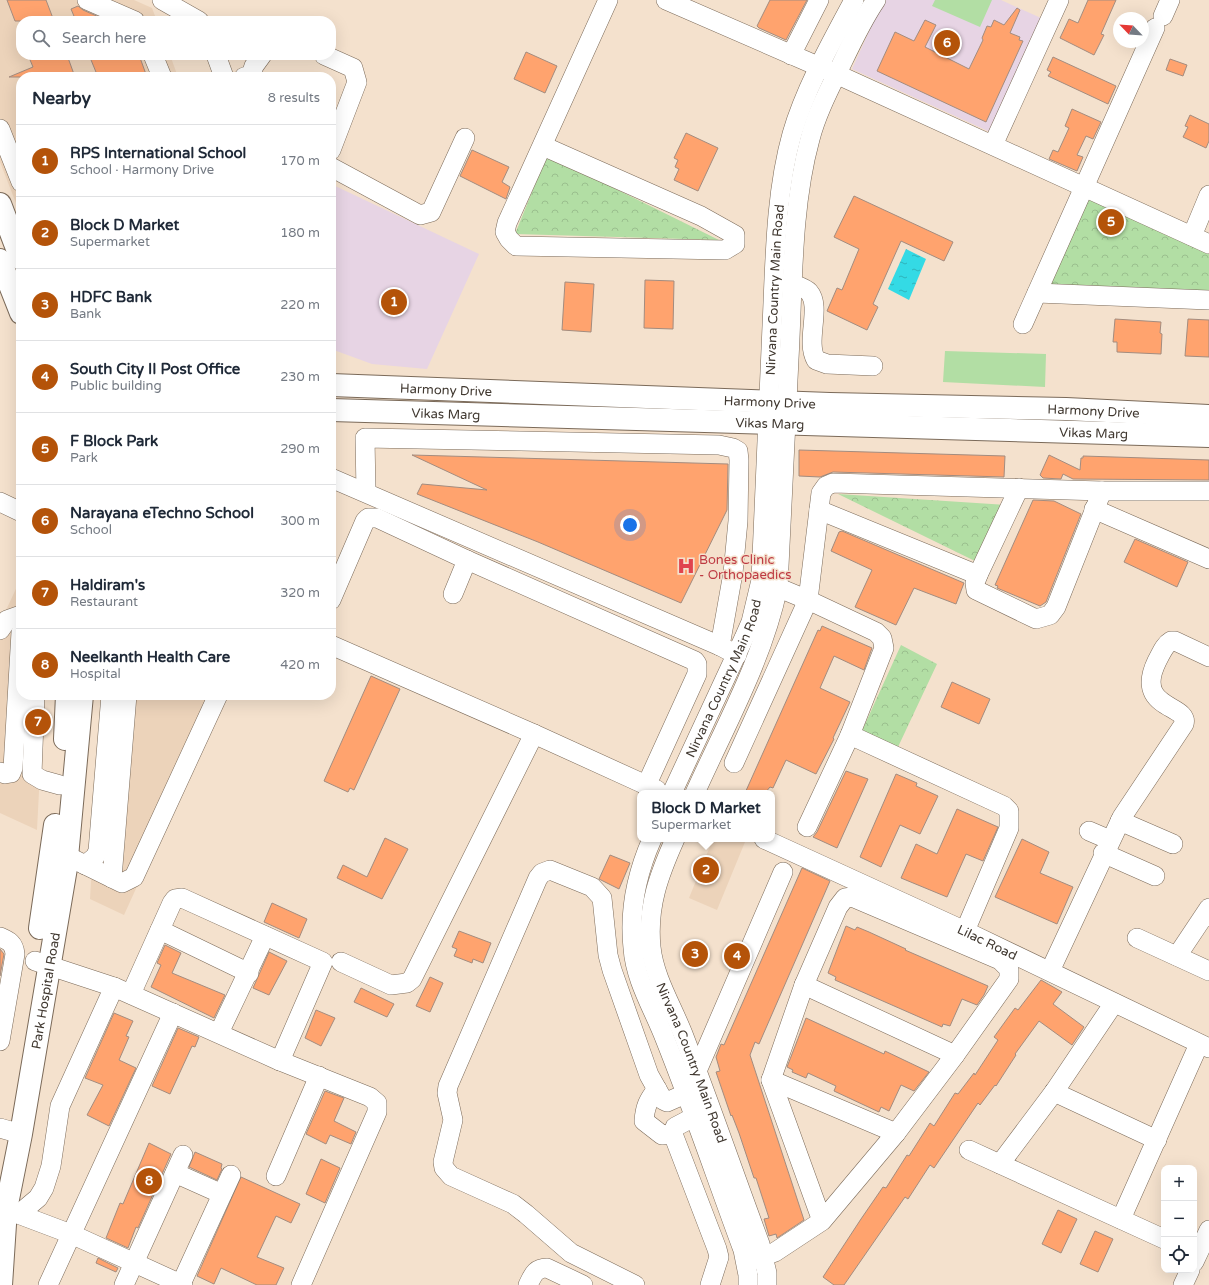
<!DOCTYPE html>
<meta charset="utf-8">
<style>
body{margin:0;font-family:"Varela Round",sans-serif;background:#f2f2f3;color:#1f2937}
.controls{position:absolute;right:12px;bottom:12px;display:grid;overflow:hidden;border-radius:8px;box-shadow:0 4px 16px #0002}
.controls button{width:36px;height:36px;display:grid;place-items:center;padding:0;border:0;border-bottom:1px solid #e0e1e3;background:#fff;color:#1f2937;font:20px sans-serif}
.compass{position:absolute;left:1113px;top:12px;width:36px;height:36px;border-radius:50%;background:#fff;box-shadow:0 4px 16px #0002;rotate:295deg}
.you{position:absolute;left:630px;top:525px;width:14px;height:14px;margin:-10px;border:3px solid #fff;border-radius:50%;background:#1a73e8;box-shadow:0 0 0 6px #1a73e833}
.badge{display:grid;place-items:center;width:26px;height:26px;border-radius:50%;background:#b45309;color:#fff;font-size:13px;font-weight:700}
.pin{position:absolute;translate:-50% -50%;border:2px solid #fff;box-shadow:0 1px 4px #0006}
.popup{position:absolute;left:637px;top:790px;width:138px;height:52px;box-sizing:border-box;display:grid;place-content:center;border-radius:8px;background:#fff;filter:drop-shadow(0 1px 3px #0005);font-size:13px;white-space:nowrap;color:#747a83}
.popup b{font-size:15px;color:#1f2937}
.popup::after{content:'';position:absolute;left:50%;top:100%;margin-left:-8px;border:8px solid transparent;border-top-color:#fff}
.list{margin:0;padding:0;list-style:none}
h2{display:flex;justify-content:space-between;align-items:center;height:52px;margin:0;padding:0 16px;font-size:17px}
h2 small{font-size:13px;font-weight:400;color:#747a83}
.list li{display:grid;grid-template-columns:26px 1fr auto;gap:12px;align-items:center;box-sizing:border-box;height:72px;padding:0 16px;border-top:1px solid #e0e1e3}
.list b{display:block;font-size:15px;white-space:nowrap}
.list p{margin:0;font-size:13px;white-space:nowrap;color:#747a83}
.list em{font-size:13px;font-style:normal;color:#747a83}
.icon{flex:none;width:22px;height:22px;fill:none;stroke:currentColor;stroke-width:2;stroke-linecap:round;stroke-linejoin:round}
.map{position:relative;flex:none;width:1209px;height:1285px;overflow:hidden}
.search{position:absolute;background:#fff;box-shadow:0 4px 16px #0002;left:16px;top:16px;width:320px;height:44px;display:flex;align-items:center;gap:10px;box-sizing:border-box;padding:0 14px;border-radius:16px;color:#747a83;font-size:15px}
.panel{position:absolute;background:#fff;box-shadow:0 4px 16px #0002;left:16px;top:72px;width:320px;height:628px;border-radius:16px}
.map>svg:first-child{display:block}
</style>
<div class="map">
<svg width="1209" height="1285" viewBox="0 0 1209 1285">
<defs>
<pattern id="park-crowns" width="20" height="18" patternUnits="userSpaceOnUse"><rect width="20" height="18" fill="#b2dea4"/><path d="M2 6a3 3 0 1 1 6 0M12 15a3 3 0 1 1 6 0" fill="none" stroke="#9abf8e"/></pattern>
<pattern id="water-ripples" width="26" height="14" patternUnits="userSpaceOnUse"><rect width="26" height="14" fill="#34dae5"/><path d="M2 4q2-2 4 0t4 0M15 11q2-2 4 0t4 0" fill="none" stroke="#2eb2ba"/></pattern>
</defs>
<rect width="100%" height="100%" fill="#f4e1cd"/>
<!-- built -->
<path fill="#ecd3ba" d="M0,0H134L152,8L157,21H21V55H170L178,77H21V216L0,162Z
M21,578V695H44L37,830L0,813V623Z
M102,695H224L124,915L90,899Z
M713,839H737L745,842L717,910L689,898Z"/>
<!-- education -->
<path fill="#e7d4e4" d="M886,0H1001L1041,18L990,132L852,69L876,16Z
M331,184L479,254L427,369L372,364L331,349Z"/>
<!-- park -->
<path fill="url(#park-crowns)" d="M547,155L719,240L515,234Z
M1087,193L1209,251V296L1044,287Z
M838,494L1007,505L979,563Z
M901,645L937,664L898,747L861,733Z"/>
<!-- pitch -->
<path fill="#b2dea4" d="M935,0H992L980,27L932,6Z
M945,351L1046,354L1045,387L943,382Z"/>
<!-- water -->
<path fill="url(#water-ripples)" d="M906,249L926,259L909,300L888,289Z"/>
<!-- building -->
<path fill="#ffa36e" stroke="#a38c7f" d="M7,0H46L54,21H15Z
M770,0H807L786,40L759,28L757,26Z
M1088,0H1116L1101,34L1104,35L1094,55L1060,38L1069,19L1078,23Z
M78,6L83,10L108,21H76L71,9Z
M1017,8L1020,10L1010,33L1020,37L1019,40L1023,41L986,122L877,71L895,32L914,41L925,20L936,25L925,47L969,69L983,40L982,38L987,26L991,27L994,20L1004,25Z
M526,52L557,66L545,93L514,79Z
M28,55H67L75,77H9L33,67Z
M89,55H139L147,77H98Z
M1053,57L1116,86L1108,104L1048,76L1051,72L1047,70Z
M1170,59L1187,65L1183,76L1166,70Z
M1072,109L1101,122L1093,139L1086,136L1077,155L1083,157L1077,171L1049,159L1053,150L1058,152L1069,128L1065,126Z
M1190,115L1209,124V141L1206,148L1183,137L1188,127L1185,126Z
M686,133L718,148L698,191L674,180L679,169L675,167L678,160L674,158Z
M472,150L509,167L502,182L510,187L506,199L460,176Z
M854,196L953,242L944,261L901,241L873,304L878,307L867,330L827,311L837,288L842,290L859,249L834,237Z
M645,280L674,281L673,329L644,328Z
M565,282L594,284L591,332L562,330Z
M1115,319L1161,322L1160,333L1162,334L1161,354L1117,352V342H1113Z
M1188,319L1209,320V357L1185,356Z
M799,450L1005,456L1004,477L833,472L820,477L799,476Z
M412,455L728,464L727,510L681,603L538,542L417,494L422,484L487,490Z
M1049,455L1080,470L1081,458H1083V456L1209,460V480L1073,479L1063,474L1061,479L1043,478L1040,475Z
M1033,500L1054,501L1081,514L1046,602L1040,606L997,588L998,586L995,585Z
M842,531L964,583L956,604L914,588L896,625L855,607L872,570L831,551L839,532Z
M1135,539L1188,562L1177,587L1124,562Z
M822,626L872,648L864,670L834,656L820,688L850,702L833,738L834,739L816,774L786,760L773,788L770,787L765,793H745L818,630L820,631Z
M371,676L400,689L354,790L350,788L348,792L324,781Z
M952,682L990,699L979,724L941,707Z
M846,771L868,779L837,848L813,837L817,832Z
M896,774L917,783L916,786L938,796L920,834L900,825L881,867L860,857Z
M957,809L998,827L983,861L966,854L947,897L901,878L916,844L937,854Z
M385,838L408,849L382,899L337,878L343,865L367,877Z
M1022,839L1049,852L1040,873L1073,887L1057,924L995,897Z
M610,855L630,863L619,889L599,879Z
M802,868L830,881L759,1044L755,1042L750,1055L804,1220L777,1238L776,1234L769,1236L764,1219L769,1218L756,1178H754L739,1133L732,1115L731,1116L716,1072L720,1071L716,1057L721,1044L724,1045Z
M272,903L307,919L299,938L264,922Z
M846,926L855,930L857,927L869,932L906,949L905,950L988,986L984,995L977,1005L962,999L950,1026L943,1024L942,1027L835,980L836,977L828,973Z
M459,931L491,943L483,963L473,959L472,963L454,956L457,949L452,947Z
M165,945L181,953L172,973L225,995L214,1018L151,987L161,965L157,963Z
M0,949L4,954L0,976Z
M269,952L287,961L269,995L253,988Z
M430,977L443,983L430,1012L416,1006Z
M1041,980L1062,992L1053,1004L1084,1027L1072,1045L1039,1021L1015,1054L1016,1055L996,1086L995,1085L980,1105L978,1103L934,1168L930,1165L908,1199L905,1197L844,1285H834L823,1277L861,1219L883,1187L886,1188L907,1155L909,1156L930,1123L934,1126L955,1093L958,1094L974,1073L975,1075L998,1040L994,1037L1015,1008L1018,1010Z
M361,988L394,1004L387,1017L354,1002Z
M316,1010L335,1018L321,1046L305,1038Z
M114,1013L133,1021L126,1036L129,1037L119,1060L136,1068L109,1126L87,1115L103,1085L85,1078Z
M806,1018L884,1054L885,1051L929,1072L914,1091L901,1085L889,1111L881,1107L879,1112L834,1091L836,1086L808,1073L806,1078L792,1072L793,1070L787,1067Z
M178,1028L199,1037L195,1047L192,1046L170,1094L152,1086Z
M325,1091L344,1098L334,1121L356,1132L351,1144L330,1135L326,1144L306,1134Z
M149,1143L171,1154L138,1228L136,1227L128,1248L106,1238L120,1203L123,1204Z
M195,1152L222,1164L221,1168L222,1169L217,1180L189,1167Z
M321,1159L340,1168L325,1203L306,1194Z
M241,1177L300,1204L291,1223L276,1216L257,1257L284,1268L276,1285H257L221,1268L214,1284L197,1276Z
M1058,1210L1077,1219L1061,1253L1042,1244Z
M1095,1231L1113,1239L1098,1272L1080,1264Z
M98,1258L118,1268L116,1272L96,1263Z"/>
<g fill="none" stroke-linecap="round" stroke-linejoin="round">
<!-- minor casing -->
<g stroke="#7b6a59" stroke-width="20">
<g id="minor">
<path d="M87,0L135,21"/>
<path d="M162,0L199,21"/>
<path d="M666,0L836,74L1209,244"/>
<path d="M1163,16L1170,0"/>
<path d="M153,55L162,77"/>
<path d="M216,55L224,77"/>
<path d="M324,55L353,68L357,82L331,150"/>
<path d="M791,55L819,0"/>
<path d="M244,77L251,75L254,66L262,55"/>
<path d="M0,129L21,182"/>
<path d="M993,145L1059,0"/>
<path d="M543,146L701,216L735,235V244L725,250L516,246L509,239L505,232L507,223L608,0"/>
<path d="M331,167L420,215L431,212L465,138"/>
<path d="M1192,236L1209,195"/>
<path d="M793,284C798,286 805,288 809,292C822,307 805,341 816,360L827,364L873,366"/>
<path d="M1037,293L1209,300"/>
<path d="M1023,324L1155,28"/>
<path d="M331,478L720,646"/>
<path d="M1019,488L978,575L975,583L976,590L1036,619L1050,615L1056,607L1102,491"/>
<path d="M366,492L365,438L719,445L733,448L738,451L739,460L738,521L733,573L720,646L737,655"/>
<path d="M0,502L21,512"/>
<path d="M1094,509L1209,559"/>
<path d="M819,510L978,575"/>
<path d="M767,583L808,600L876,632L882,638L884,648L850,735L807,827"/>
<path d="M453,594L467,560"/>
<path d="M331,600L365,521L368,518H377L467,560L695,661L697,664V674L646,786"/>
<path d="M0,630L7,620L21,615"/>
<path d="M331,645L534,734L657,790"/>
<path d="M35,695L32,774L42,780L60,785"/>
<path d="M850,735L1004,806L1009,811V828L965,931"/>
<path d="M734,763L808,600L821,493L826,486L833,483L1102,491H1209"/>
<path d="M0,772L5,774L11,773L13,768L21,632"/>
<path id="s1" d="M672,793L744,638L751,622L761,580C764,496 768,411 772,326C775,264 775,194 792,134C805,89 832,41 854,0"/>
<path d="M695,793C725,726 763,659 778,587C781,511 785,435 789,359C793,288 791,208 810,139C817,112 831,86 843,61C853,40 863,19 876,0"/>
<path d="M1120,821L1173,844"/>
<path d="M1089,831L1110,840"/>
<path d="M652,839C637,873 629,911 633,948C635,980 654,1010 665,1039C693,1109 717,1180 743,1250L748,1275V1285"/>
<path id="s2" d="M675,839C659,875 647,906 651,947C654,977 672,1006 683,1034C710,1104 734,1174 760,1244L767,1273V1285"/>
<path id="s3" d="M764,839L965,931L1209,1048"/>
<path d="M1103,853L1155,876"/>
<path d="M67,856L122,883L134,877L218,695"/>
<path d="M85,865L95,857L98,851L111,695"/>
<path d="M112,878L127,695"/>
<path d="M160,930L249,973"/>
<path d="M0,937C9,941 14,943 15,954L0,1041"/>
<path d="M1137,938L1209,971"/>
<path d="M1177,956L1209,908"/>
<path d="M35,961L114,987L280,1061L370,1097L377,1103V1112L301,1285"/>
<path d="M341,962L391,985L407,983L412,979L534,734"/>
<path d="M1050,971L1122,817L1184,724C1190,704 1133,710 1157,661C1161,654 1164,645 1171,641H1175L1209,657"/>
<path d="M804,985L955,1055"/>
<path d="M131,994L172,903L175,899L182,898L323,962L280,1061"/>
<path d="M219,1033L265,936"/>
<path d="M697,1071L783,872"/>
<path d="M771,1080L896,1133"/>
<path d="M657,1089C648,1100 645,1107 644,1121L662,1135L673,1134"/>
<path d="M1054,1092L1157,1140"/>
<path d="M694,1117L675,1127L673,1134L717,1249L719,1257L710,1285"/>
<path d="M0,1128L21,1134"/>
<path d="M969,1150L1164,1239"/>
<path d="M1000,1164L1054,1092L1114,1003"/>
<path d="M175,1173L222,1194"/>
<path d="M276,1176L319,1076"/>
<path d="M10,1211L71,1234L183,1285"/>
<path d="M19,1214L38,1198L44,1188L51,1166L60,1106L114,987"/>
<path d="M1121,1219L1199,1044"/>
<path d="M747,1262L775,1252L822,1221L896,1133L955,1055L1009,979V969L1000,960L852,897L845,898L838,907L804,985L771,1080L822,1221"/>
<path d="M1194,1262L1209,1230"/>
<path d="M181,1284L231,1175"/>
<path d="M48,1285L173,1013"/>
<path d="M124,1285L183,1155"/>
<path d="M528,1285C533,1275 535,1268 547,1268L583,1285"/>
<path d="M635,1285L571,1253L526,1214L513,1204L451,1176L444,1168L443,1162L453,1120L447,1093L448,1086L538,878L542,873L550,870L592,887L602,898L608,955L612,970L649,1075L663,1100L667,1102L685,1094"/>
<path d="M1183,1285L1190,1270"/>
</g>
</g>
<!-- major casing -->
<g stroke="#7b6a59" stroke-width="24">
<g id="major">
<path d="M0,204L21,259"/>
<path d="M0,260L21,313"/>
<path id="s4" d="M331,385L830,404L1066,409L1209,416"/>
<path id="s5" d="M331,410L1209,436"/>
<path d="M65,739L67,695"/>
<path d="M40,928L55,825"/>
<path id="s6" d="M1,1285L6,1209L21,1134L66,868L82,695"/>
</g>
</g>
<!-- minor -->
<use href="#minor" stroke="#fff" stroke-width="19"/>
<!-- major -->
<use href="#major" stroke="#fff" stroke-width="22"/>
</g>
<!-- icons -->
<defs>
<g id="hospital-bare" transform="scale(1.38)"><path d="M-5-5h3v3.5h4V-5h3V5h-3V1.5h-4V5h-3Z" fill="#e0444e" stroke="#f4e1cd" stroke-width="2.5" paint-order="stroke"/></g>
</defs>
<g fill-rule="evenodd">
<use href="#hospital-bare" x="686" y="566"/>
</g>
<g text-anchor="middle" stroke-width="3" stroke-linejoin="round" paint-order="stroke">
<!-- street labels -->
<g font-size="13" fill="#413931" stroke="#f4e1cd">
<text dy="5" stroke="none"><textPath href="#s1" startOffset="522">Nirvana Country Main Road</textPath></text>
<text dy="5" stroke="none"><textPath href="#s4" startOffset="115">Harmony Drive</textPath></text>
<text dy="5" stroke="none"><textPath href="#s4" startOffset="439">Harmony Drive</textPath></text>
<text dy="5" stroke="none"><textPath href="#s4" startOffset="763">Harmony Drive</textPath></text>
<text dy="5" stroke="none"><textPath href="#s5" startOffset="115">Vikas Marg</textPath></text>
<text dy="5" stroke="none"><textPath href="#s5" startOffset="439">Vikas Marg</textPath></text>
<text dy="5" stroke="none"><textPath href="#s5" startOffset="763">Vikas Marg</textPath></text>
<text dy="5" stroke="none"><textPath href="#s1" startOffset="126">Nirvana Country Main Road</textPath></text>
<text dy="5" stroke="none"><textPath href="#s3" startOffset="246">Lilac Road</textPath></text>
<text dy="5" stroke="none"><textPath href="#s6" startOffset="298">Park Hospital Road</textPath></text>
<text dy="5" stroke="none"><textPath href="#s2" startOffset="235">Nirvana Country Main Road</textPath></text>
</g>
<!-- health labels -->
<g font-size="13" fill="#be3a42" stroke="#f4e1cd" text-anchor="start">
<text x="699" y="564">Bones Clinic<tspan x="699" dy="15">- Orthopaedics</tspan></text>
</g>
</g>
</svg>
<div class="controls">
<button>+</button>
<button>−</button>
<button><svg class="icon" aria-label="locate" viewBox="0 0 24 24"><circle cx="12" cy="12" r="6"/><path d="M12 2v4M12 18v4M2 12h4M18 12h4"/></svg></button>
</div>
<svg class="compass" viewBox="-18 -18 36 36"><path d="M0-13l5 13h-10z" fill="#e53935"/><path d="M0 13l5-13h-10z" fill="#747a83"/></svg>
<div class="you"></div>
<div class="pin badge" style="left:394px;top:302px">1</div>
<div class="pin badge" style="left:706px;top:870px">2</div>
<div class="popup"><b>Block D Market</b>Supermarket</div>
<div class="pin badge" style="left:695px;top:954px">3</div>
<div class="pin badge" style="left:737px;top:956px">4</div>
<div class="pin badge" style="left:1111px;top:222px">5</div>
<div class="pin badge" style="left:947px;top:43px">6</div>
<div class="pin badge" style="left:38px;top:722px">7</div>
<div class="pin badge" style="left:149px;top:1181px">8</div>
<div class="search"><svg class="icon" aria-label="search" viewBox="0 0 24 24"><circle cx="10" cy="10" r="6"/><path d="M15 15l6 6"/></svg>Search here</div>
<section class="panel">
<h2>Nearby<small>8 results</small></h2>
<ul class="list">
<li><span class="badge">1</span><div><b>RPS International School</b><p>School · Harmony Drive</p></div><em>170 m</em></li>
<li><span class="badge">2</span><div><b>Block D Market</b><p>Supermarket</p></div><em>180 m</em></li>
<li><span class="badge">3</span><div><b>HDFC Bank</b><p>Bank</p></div><em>220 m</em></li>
<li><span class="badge">4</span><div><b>South City II Post Office</b><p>Public building</p></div><em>230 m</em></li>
<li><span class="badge">5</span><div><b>F Block Park</b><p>Park</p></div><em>290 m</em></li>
<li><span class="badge">6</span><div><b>Narayana eTechno School</b><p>School</p></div><em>300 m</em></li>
<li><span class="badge">7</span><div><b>Haldiram's</b><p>Restaurant</p></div><em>320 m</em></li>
<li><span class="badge">8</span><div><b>Neelkanth Health Care</b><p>Hospital</p></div><em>420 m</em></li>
</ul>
</section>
</div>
